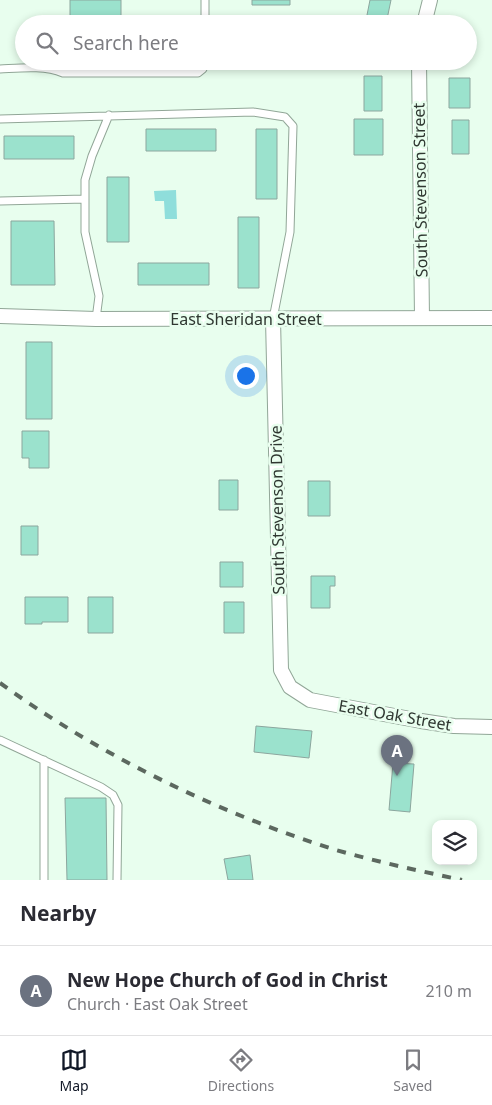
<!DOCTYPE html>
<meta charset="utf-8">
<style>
body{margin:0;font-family:"Noto Sans",sans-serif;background:#f2f2f3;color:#2b2b33}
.controls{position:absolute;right:15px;bottom:15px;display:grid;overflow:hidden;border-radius:10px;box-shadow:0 2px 8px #0003}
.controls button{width:45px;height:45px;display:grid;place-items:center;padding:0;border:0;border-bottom:1px solid #e1e1e2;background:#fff;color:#2b2b33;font:25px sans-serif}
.you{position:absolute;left:245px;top:375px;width:18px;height:18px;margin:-12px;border:4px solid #fff;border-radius:50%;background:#1a73e8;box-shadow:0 0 0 8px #1a73e833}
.badge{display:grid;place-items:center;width:32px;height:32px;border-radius:50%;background:#111827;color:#fff;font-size:16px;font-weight:700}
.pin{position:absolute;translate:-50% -41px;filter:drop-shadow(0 1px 2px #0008)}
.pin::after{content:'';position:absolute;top:26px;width:18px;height:15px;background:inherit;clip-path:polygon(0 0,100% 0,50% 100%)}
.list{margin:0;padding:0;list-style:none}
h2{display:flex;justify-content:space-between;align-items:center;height:65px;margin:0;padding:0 20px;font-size:21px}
h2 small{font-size:16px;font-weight:400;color:#7c7c81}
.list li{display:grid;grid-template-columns:32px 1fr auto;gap:15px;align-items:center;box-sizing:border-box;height:90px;padding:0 20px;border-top:1px solid #e1e1e2}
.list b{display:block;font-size:19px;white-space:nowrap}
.list p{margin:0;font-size:16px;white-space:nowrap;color:#7c7c81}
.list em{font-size:16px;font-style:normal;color:#7c7c81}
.icon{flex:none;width:28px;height:28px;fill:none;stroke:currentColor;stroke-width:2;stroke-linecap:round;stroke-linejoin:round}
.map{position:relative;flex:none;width:492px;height:880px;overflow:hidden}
.search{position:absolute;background:#fff;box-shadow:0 2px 8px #0003;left:15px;right:15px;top:15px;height:55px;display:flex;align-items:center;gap:12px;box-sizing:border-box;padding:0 18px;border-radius:28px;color:#7c7c81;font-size:19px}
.sheet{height:155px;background:#fff}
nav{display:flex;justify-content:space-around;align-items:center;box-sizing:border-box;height:70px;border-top:1px solid #e1e1e2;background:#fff;font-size:14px;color:#7c7c81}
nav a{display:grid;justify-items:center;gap:2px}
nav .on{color:#111827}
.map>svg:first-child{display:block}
</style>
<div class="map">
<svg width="492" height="880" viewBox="0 0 492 880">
<rect width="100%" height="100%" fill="#e8feee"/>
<!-- water -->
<path fill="#8fdedb" d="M176,190L177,219H165L164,201H155L154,191Z"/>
<!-- building -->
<path fill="#9be2cd" stroke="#8ca69e" d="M70,0H121V18H70Z
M252,0H290V5H252Z
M370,0H391L386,24L366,20Z
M365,61H384V66H365Z
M364,76H382V111H364Z
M449,78H470V108H449Z
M354,119H383V155H354Z
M452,120H469V154H452Z
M146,129H216V151H146Z
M256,129H277V199H256Z
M4,136H74V159H4Z
M107,177H129V242H107Z
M238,217H259V288H238Z
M11,221H54L55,285H11Z
M138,263H209V285H138Z
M26,342H52V419H26Z
M22,431H49V468H29V458H22Z
M219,480H238V510H219Z
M308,481H330V516H308Z
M21,526H38V555H21Z
M220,562H243V587H220Z
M311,576H335V586H330V608H311Z
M25,597H68V622H42V624H25Z
M88,597H113V633H88Z
M224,602H244V633H224Z
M256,726L312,731L309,758L254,752Z
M393,763L414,764L410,812L389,810Z
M65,798H106L107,880H67Z
M250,855L253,880H228L224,859Z"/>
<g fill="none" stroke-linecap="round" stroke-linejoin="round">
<!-- service casing -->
<g stroke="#91a697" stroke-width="9">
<path id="service" d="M205,0V24
M0,69C20,68 44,65 63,73H198L203,69L205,61
M0,119L253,112L285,117L293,126L290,232L273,319
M0,201L85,199
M96,319L99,296L85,232V180L92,156L109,115
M0,740L101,787L113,795L118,805L117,880
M44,880V760"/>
</g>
<!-- minor casing -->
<g stroke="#91a697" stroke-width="16">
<path id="minor" d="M424,24L430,0
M419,61L422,318
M0,316L96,319L492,318
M273,319L281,670L290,687L310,700L421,721L454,726L492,727"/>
</g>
<!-- service -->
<use href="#service" stroke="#fff" stroke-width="7"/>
<!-- minor -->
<use href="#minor" stroke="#fff" stroke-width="14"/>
<!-- rail -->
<path stroke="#5c685f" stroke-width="4" stroke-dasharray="9 9" stroke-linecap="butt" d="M0,683C101,756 218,813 336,850C378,862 420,871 462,880"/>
</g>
<g text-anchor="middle" stroke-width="5" stroke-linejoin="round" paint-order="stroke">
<!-- street labels -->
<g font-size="16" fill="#2f3731" stroke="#e8feee">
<text transform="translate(420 190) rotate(-91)" y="6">South Stevenson Street</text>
<text x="246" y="325">East Sheridan Street</text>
<text transform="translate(277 510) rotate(-91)" y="6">South Stevenson Drive</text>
<text transform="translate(395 715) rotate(10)" y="6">East Oak Street</text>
</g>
</g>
</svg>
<div class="controls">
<button><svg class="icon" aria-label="layers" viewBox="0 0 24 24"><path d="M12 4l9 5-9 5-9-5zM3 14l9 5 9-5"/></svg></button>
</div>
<div class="you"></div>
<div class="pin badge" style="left:397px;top:776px;background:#6b7280">A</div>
<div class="search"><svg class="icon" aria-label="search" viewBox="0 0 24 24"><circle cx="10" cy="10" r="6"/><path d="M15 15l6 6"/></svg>Search here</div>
</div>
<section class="sheet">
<h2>Nearby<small></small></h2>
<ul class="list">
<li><span class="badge" style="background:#6b7280">A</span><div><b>New Hope Church of God in Christ</b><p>Church · East Oak Street</p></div><em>210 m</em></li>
</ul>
</section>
<nav>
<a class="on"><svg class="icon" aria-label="map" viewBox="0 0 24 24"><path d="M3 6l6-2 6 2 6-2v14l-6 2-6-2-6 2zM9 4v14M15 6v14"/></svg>Map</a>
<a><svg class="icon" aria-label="directions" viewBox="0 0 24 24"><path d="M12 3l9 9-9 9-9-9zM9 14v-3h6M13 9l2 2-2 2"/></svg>Directions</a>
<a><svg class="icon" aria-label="saved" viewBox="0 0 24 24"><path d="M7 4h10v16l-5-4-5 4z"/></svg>Saved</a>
</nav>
